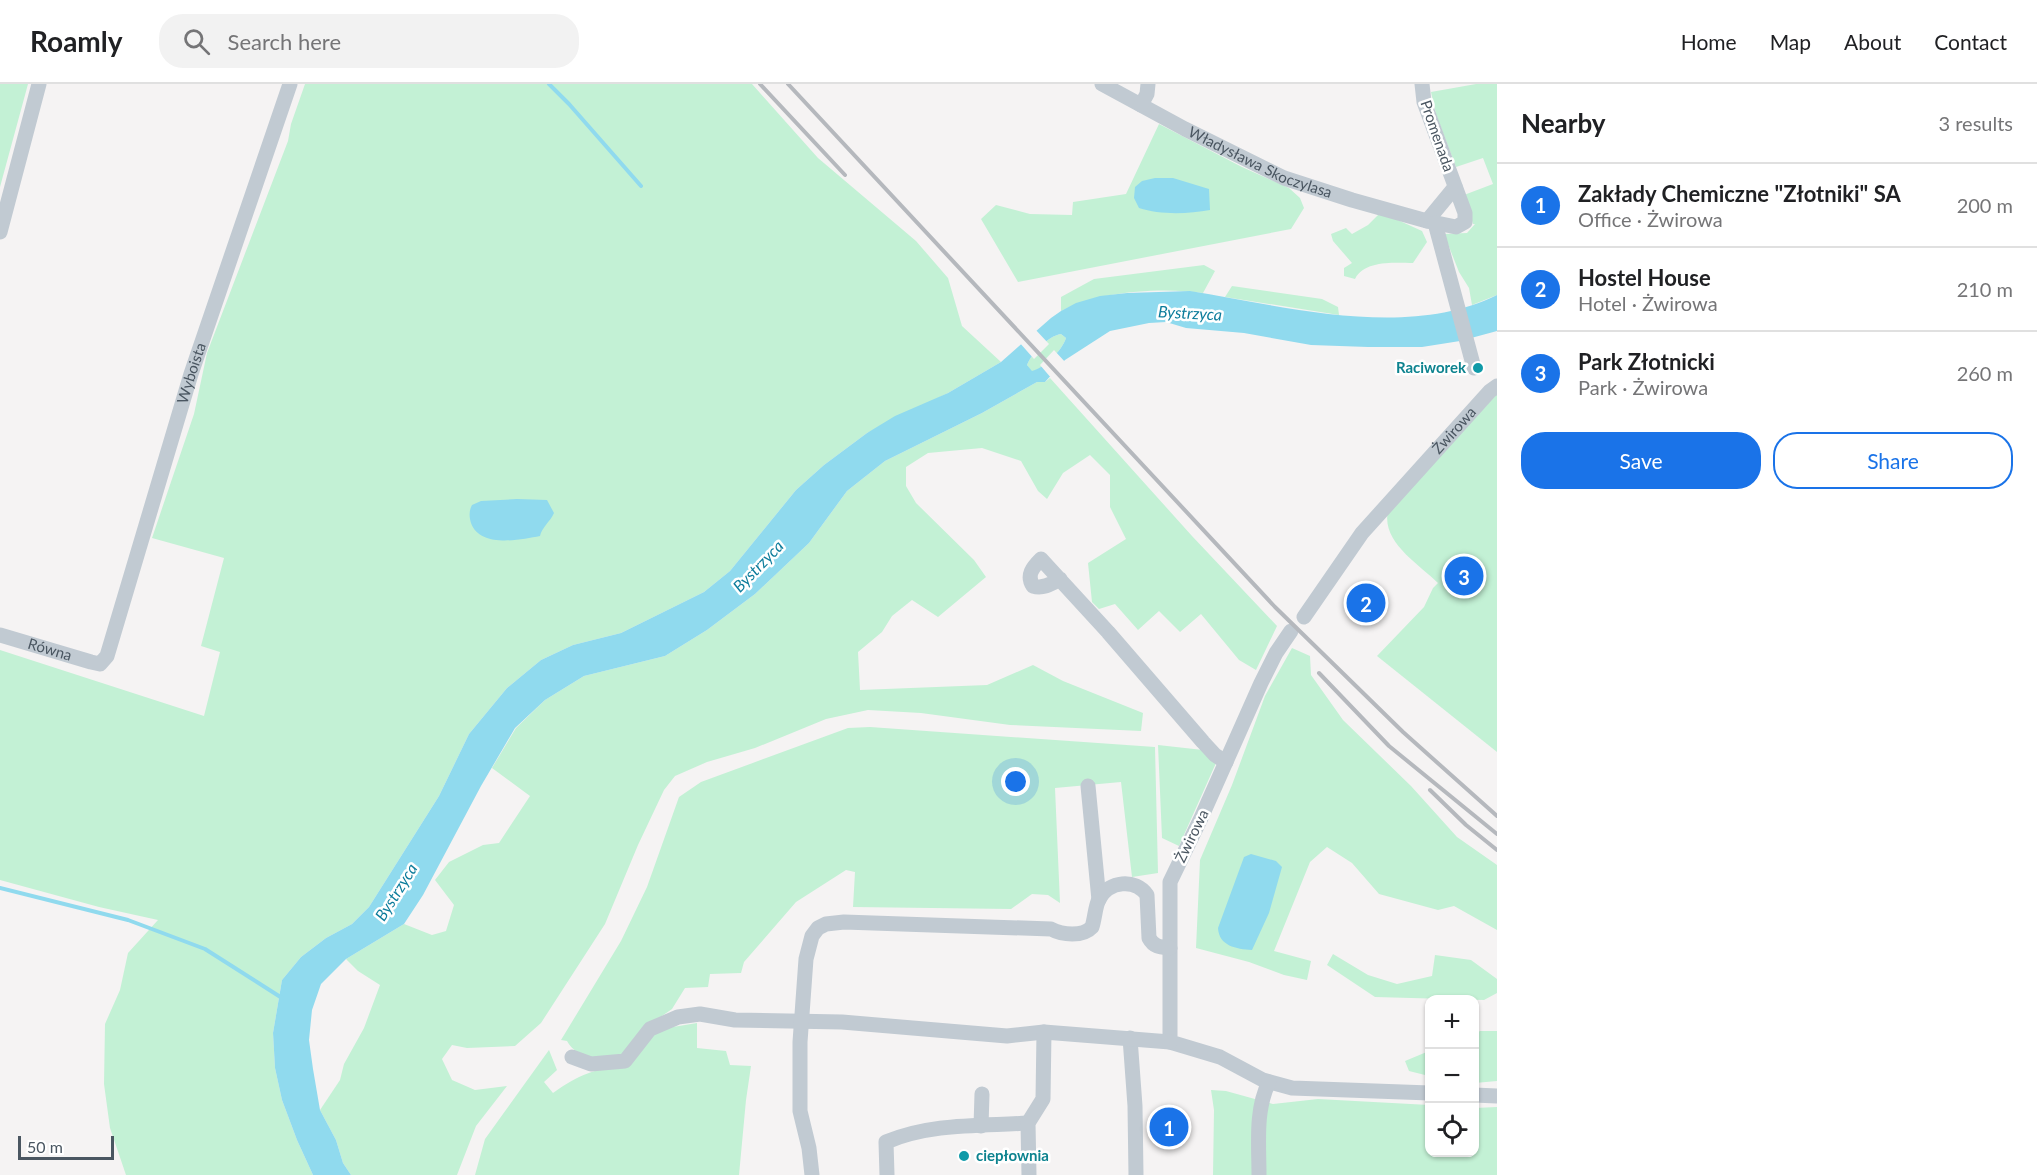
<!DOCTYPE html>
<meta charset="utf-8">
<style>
body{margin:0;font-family:Lato,sans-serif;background:#f2f2f2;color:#202124}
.controls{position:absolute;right:18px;bottom:18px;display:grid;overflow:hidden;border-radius:12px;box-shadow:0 2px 4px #0004}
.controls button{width:54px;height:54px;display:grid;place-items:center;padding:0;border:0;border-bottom:2px solid #e0e0e0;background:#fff;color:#202124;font:30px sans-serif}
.scale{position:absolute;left:18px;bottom:15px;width:96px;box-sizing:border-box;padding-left:6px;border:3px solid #4a5661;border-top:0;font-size:16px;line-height:21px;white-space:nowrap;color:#4a5661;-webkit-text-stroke:4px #fff;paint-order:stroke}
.you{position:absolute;left:1016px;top:698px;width:21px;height:21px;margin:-15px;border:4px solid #fff;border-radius:50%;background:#1a73e8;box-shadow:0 0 0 9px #1a73e833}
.badge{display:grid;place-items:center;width:39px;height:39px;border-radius:50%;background:#1a73e8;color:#fff;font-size:20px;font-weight:700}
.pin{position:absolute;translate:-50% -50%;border:3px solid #fff;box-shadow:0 2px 6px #0006}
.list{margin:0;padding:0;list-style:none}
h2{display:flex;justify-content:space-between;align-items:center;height:78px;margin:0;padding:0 24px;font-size:26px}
h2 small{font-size:20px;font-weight:400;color:#757577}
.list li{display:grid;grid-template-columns:39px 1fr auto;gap:18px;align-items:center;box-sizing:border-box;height:84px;padding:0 24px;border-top:2px solid #e0e0e0}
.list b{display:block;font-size:22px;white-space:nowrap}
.list p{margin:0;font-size:20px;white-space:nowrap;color:#757577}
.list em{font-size:20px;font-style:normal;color:#757577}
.actions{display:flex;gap:12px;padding:18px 24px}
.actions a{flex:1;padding:14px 0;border:2px solid #1a73e8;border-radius:24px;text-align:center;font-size:21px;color:#1a73e8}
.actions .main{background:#1a73e8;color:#fff}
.icon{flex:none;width:33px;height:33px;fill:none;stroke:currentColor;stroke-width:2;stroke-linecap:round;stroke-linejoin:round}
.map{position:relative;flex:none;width:1497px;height:1091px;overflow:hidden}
header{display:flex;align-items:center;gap:36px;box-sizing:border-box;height:84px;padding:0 30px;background:#fff;border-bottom:2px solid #e0e0e0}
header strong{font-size:28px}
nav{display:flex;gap:33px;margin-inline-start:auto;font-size:21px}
.search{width:420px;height:54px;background:#f2f2f2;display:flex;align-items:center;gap:15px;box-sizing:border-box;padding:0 21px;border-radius:24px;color:#757577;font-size:22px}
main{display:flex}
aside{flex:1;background:#fff}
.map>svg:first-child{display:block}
</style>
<header>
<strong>Roamly</strong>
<div class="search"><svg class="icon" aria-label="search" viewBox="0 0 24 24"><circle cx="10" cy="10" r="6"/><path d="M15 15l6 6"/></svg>Search here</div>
<nav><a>Home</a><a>Map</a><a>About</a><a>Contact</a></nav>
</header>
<main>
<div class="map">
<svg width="1497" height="1091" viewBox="0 0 1497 1091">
<rect width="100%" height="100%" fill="#f5f3f3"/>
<!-- green -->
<path fill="#c3f1d5" d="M0,0H28L0,103Z
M305,0H752L818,74L916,157L948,194L962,242L1001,278L948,309L867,349L824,381L796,406L730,487L704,508L621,549L573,561L541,576L507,604L469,650L439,712L369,823L352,840L326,854L301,873L282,896L273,949L275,984L282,1016L297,1056L313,1091H126L110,1044L104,1000L105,940L120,906L128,869L158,836L99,823L0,796V566L204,632L220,568L201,562L224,474L152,454L194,330L207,269L288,57L291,40Z
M1476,0H1497V211L1472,221L1469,204L1459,188L1444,150L1467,149L1475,140H1473L1464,111L1493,100L1483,74L1456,83L1436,30L1431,8Z
M1159,40L1242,83L1289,104L1300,114L1304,124L1291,145L1018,198L981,135L996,121L1030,130L1072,131L1073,118L1126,110Z
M1379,130L1389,132L1422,147L1427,158L1413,179C1394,179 1365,176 1355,195L1344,192V184L1352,179L1333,157L1331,150L1346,144L1352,150L1368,141Z
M1204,181L1215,187L1203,209C1162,203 1098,207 1061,227V213L1094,195Z
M1232,202L1322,215L1338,223L1339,231L1225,213Z
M1061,250L1066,254C1062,267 1044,284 1032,288L1027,281C1032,269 1048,252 1061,250Z
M1050,294L1192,452L1277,542L1256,586L1239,576L1201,530L1180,548L1159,527L1138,546L1115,520L1099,525L1092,518L1088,479L1126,455L1110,423V391L1090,371L1063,389L1047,415L1038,407L1021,377L982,364L928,369L906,383V402L916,419L974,476L986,493L938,533L912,516L892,532L882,548L858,568L860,606L987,601L1033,581L1063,597L1143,629L1141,647L1010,641L921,629L868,626L826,635L755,664L707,678L675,692L664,706L638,761L605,840L541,939L515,962L467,964L452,961L442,975L452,996L475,1006L507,1002L476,1042L457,1091H351L343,1079L336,1056L320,1026L340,996L344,980L364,944L380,901L358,887L346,875L404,840L432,851L446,847L454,821L435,796L449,778L483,761L499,759L530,712L492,684L516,644L545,616L584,592L665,572L707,546L755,510L809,459L847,407L885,377L982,329L1037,298H1045Z
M1497,310V668L1377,572L1424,523L1433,504L1438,499C1419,480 1381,458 1388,427Z
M1292,564L1310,572L1311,591L1343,636L1411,702L1457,753L1497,781V846L1454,822L1438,826L1379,810L1352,779L1327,763L1310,778L1274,867L1311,877L1307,896L1284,891L1249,878L1196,864L1200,776L1232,701L1265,612Z
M870,643L1155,663L1158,789L1132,793L1121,698L1055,704L1060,819L1048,811L1032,810L1011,825L853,823L855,788L846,786L796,818L744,878L741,889L710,890L708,903L685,904L672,925L649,941L623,973C603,975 578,977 567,957L561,956L621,857L647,803L679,713L701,698L848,644Z
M1158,661L1203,666L1216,679L1179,762L1162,754Z
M1333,870L1368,891L1397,900L1432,892L1435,871L1471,876L1497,895V909L1484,916L1375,913L1327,881Z
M697,939V964L726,967L730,981L751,982L746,1016L739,1091H475L485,1055L549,966L557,986L544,998L553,1009C581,989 593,986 626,981L655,946Z
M1480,947H1497V997L1475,999V950Z
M1429,967V992L1409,987L1405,977Z
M1211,1006L1226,1007L1273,1020L1318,1015L1429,1021L1430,1068H1474L1475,1024L1497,1023V1091H1213L1214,1026Z"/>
<!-- water -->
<path fill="#90daee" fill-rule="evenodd" d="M1155,94H1173L1209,105L1210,126C1188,130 1160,131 1139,124L1134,114L1135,103L1142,97Z
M1190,207C1284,222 1407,256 1497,211V247L1460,257L1422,263H1368L1311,261L1244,249L1186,244L1166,238L1149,239L1110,247L1065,276L1045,298H1037L982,329L885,377L847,407L809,459L755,510L707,546L665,572L584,592L545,616L515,644L481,702L423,811L404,840L346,875L321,900L312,926L309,956L313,985L320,1026L336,1056L343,1079L351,1091H313L297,1056L282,1016L275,984L273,949L282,896L301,873L326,854L352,840L369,823L439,712L469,650L507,604L541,576L573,561L621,549L704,508L730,487L796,406L824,381L867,349L895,332L948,309L1001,278L1051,234L1061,227L1076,219L1100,212L1127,209ZM1061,250L1066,254C1062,267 1044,284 1032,287L1027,281C1032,269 1048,252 1061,250Z
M517,415L547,416L554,429C550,438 542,443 540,452C519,456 480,464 471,439C469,433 469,426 472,421L481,417Z
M1251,770L1276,777L1282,783L1269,829L1252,866C1236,865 1219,862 1218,844L1244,773Z"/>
<!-- pier -->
<path fill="#f5f3f3" d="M1034,244L1049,260L1034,275L1019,258Z
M1054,266L1066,279L1052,295L1040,281Z"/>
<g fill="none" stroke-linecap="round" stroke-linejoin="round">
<!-- stream -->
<path stroke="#90daee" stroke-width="4" d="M549,0L569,20L641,102
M0,804L128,836L205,865L282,914"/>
<!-- minor -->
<g stroke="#c1cad2" stroke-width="15">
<path id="s1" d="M1102,0L1185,45L1284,94L1352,116L1427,137L1456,143L1465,138V129L1424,18L1422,0"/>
<path d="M1141,21L1147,10L1148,0"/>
<path d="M1427,137L1455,103"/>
<path d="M1435,139L1474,284"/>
<path d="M0,148L39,0"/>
<path d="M1060,495C1051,500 1043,505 1033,502C1026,491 1033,483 1041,475L1108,548L1203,658L1215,671L1226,678"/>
<path id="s2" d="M1304,533L1362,449L1490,307L1497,302"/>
<path d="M1291,547L1276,569L1261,599L1201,734L1170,798V958L1220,973L1263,996L1292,1004L1430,1009"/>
<path id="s3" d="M0,551L91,578L100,580L107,572L191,290L290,0"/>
<path d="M1088,702L1099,816"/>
<path d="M1130,954L1135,1022L1136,1091"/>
<path d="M572,973L591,980L625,977L650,945L678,933L700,930L735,936L842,938L1007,952L1044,948"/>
<path d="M1474,1011L1497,1012"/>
<path d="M981,1042L982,1010"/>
<path d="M812,1091L809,1064L800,1027V958L806,875L812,852L818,844L826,840L844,838L1051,845C1062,851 1083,853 1092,843C1095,834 1095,823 1099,815C1109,797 1135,794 1147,811L1149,854C1154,863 1160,863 1170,864"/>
<path d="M887,1091L886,1058C930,1039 981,1042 1028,1039"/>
<path d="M1029,1091L1028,1039L1043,1015L1044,948L1170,958"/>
<path d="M1259,1091C1259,1060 1255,1026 1269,998"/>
</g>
<!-- rail -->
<path stroke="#b5b8bd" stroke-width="4" d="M760,0L845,91
M788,0L1275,523L1403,648L1497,732
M1319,589L1389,662L1497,750
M1430,706L1466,741L1497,766"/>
</g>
<!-- markers -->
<g fill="#0f9aa8" stroke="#fff" stroke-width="2">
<circle cx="1478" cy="284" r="6"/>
<circle cx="964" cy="1072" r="6"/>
</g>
<g text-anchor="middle" stroke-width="5" stroke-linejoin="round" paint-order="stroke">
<!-- street labels -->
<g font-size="15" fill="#4a5661" stroke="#fff">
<text transform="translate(1437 52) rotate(71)" y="5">Promenada</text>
<text dy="5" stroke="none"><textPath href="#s1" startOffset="177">Władysława Skoczylasa</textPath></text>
<text dy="5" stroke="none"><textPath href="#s3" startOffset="410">Wyboista</textPath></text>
<text dy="5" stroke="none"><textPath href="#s2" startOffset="240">Żwirowa</textPath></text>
<text dy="5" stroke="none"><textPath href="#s3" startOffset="52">Równa</textPath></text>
<text transform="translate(1192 752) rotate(-64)" y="5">Żwirowa</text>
</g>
<!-- culture labels -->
<g font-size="15" font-weight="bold" fill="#0d838f" stroke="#fff" text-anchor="end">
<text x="1466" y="289">Raciworek</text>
<text x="976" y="1077" text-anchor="start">ciepłownia</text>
</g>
<!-- water labels -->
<g font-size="16" font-style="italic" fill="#0c7c9b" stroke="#fff">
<text transform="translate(1190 229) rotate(3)" y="6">Bystrzyca</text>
<text transform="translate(758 482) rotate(-46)" y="6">Bystrzyca</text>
<text transform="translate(396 808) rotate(-58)" y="6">Bystrzyca</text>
</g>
</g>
</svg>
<div class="controls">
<button>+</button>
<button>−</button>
<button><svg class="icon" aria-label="locate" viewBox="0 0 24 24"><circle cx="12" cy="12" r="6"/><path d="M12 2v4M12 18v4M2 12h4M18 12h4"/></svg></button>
</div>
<div class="scale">50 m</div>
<div class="you"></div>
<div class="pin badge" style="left:1169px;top:1043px">1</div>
<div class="pin badge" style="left:1366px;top:519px">2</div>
<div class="pin badge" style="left:1464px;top:492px">3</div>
</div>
<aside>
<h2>Nearby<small>3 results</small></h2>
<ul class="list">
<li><span class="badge">1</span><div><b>Zakłady Chemiczne &quot;Złotniki&quot; SA</b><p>Office · Żwirowa</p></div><em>200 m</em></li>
<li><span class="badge">2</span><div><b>Hostel House</b><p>Hotel · Żwirowa</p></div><em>210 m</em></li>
<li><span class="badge">3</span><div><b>Park Złotnicki</b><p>Park · Żwirowa</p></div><em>260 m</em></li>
</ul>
<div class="actions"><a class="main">Save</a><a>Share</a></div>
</aside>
</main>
